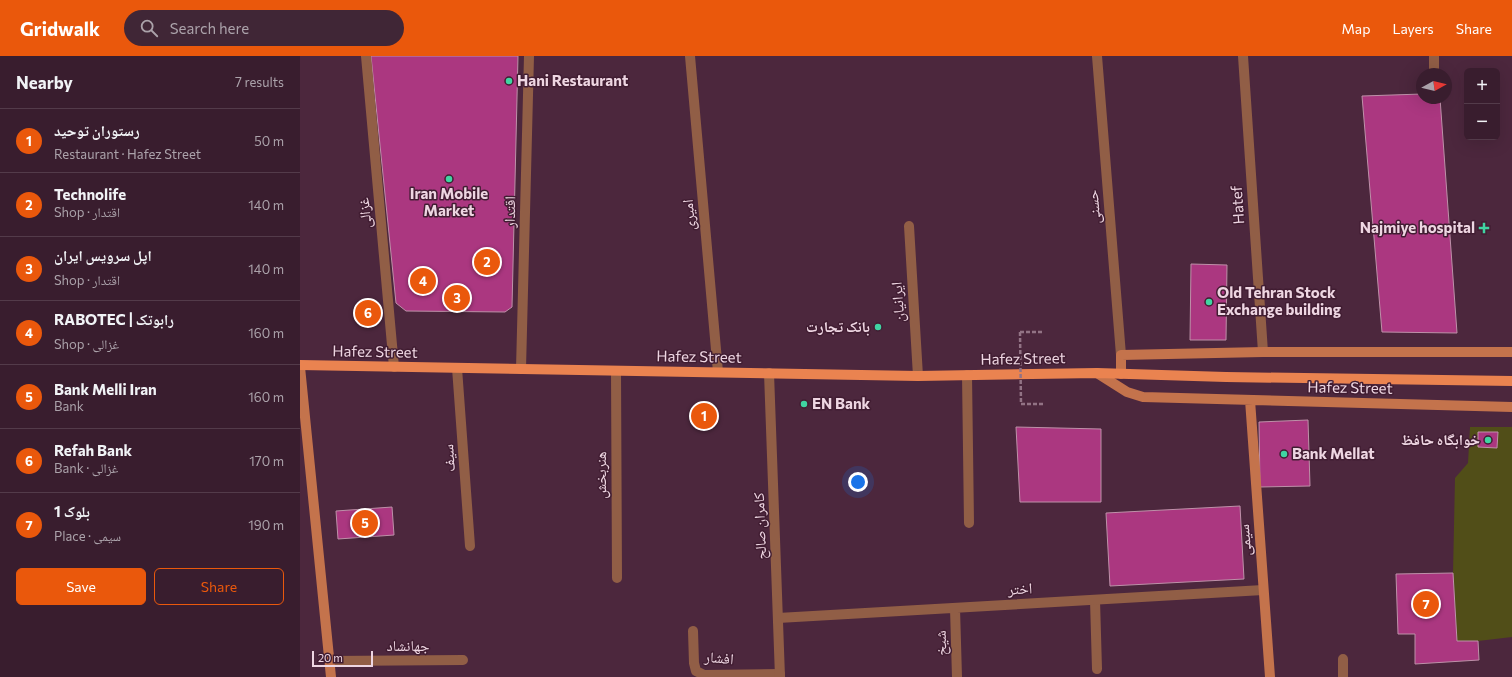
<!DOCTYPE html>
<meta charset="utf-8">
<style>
body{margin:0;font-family:Commissioner,"Noto Naskh Arabic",sans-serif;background:#402636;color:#f1f3f6}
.controls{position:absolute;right:12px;top:12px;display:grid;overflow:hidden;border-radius:6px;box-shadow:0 4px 16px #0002}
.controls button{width:36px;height:36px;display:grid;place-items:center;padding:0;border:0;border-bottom:1px solid #533b4a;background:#391d2e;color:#f1f3f6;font:20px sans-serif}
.compass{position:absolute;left:1116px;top:12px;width:36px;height:36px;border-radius:50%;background:#391d2e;box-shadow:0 4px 16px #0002;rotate:82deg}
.scale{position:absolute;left:12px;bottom:10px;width:61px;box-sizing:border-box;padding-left:4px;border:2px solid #eed6e2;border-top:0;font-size:11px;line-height:14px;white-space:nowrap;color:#eed6e2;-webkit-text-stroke:3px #411d32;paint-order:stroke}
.you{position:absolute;left:558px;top:426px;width:14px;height:14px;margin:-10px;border:3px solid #fff;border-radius:50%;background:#1a73e8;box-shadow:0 0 0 6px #1a73e833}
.badge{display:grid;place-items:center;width:26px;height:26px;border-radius:50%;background:#ea580c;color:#fff;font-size:13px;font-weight:700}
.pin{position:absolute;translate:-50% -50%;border:2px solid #fff;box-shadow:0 1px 4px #0006}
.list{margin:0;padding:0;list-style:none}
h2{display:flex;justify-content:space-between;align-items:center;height:52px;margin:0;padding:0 16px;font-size:17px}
h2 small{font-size:13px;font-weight:400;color:#aba2aa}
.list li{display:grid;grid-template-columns:26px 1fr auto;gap:12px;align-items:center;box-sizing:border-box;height:64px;padding:0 16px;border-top:1px solid #533b4a}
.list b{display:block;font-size:15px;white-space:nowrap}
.list p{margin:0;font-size:13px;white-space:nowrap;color:#aba2aa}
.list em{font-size:13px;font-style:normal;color:#aba2aa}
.actions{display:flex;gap:8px;padding:12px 16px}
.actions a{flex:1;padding:9px 0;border:1px solid #ea580c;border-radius:6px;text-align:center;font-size:14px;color:#ea580c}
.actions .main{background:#ea580c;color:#fff}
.icon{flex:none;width:22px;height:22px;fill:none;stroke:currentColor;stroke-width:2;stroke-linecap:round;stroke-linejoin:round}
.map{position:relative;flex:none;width:1212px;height:621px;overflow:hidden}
header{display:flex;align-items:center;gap:24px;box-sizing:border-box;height:56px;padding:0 20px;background:#ea580c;color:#fff}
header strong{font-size:19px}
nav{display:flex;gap:22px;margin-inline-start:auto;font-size:14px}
.search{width:280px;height:36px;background:#402636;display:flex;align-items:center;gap:10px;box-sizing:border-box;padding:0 14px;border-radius:22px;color:#aba2aa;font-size:15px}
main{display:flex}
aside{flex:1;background:#391d2e}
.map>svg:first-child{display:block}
</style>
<header>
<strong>Gridwalk</strong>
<div class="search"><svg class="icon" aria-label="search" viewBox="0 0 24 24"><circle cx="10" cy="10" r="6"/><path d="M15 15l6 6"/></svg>Search here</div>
<nav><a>Map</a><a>Layers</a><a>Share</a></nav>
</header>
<main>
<aside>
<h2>Nearby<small>7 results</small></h2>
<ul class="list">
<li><span class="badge">1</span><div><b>رستوران توحید</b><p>Restaurant · Hafez Street</p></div><em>50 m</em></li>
<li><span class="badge">2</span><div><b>Technolife</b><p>Shop · اقتدار</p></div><em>140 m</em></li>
<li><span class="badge">3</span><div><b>اپل سرویس ایران</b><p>Shop · اقتدار</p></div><em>140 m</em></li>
<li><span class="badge">4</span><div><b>RABOTEC | رابوتک</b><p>Shop · غزالی</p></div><em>160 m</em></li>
<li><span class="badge">5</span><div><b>Bank Melli Iran</b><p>Bank</p></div><em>160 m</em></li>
<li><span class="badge">6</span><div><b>Refah Bank</b><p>Bank · غزالی</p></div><em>170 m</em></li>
<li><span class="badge">7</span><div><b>بلوک 1</b><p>Place · سیمی</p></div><em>190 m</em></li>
</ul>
<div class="actions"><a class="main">Save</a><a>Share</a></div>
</aside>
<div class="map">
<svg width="1212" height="621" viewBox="0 0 1212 621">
<rect width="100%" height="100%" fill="#4c273d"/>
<!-- green -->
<path fill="#514e18" d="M1170,371H1212V581L1178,585H1157L1153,517L1155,422L1168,407Z"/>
<!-- building -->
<path fill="#ab3780" stroke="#be91a9" d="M71,0H218L212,251L205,256L106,255L96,247Z
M1122,38V42H1140L1157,277L1082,276L1062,40Z
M891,208L927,209L926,284H890Z
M1008,364L1010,430L960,431L959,366Z
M716,371L801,373V446H720Z
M1178,376H1198L1197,392L1178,391Z
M940,450L944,523L810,530L806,457Z
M92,451L94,479L38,483L36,455Z
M1153,517L1157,585H1178L1179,604L1115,608V578H1098L1096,518Z"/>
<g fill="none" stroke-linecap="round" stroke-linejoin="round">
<!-- path -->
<path stroke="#927385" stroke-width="2.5" stroke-dasharray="4 2" stroke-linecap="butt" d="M720,276H744
M721,348H744"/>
<!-- lane -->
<path stroke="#915e46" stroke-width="10" d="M157,312L170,490
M316,315L317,522
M667,319L669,467
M795,544L797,613
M393,575L394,607L396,615L404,619L480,618
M1043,603V621
M30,605L163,604"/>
<!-- street -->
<path stroke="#915e46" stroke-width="10" d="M66,0L94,311
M390,0L418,316
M797,0L821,299
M943,0L963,296
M1134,0V18
M609,170L618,320
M221,313L229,0
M469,317L480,621
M655,552L657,621
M478,562L963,534"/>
<!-- secondary -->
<path stroke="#c4734c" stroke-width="10" d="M0,311L31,621
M797,317L827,336L843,341L1212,351
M821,318V299L963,296H1212
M950,344L970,621"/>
<!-- primary -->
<path stroke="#ea8350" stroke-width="10" d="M0,309L618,320L797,317L926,321L1212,325"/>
<!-- path-bridge -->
<path stroke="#927385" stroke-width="2.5" stroke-dasharray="4 2" stroke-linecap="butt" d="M720,276L721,348"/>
</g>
<!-- markers -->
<g fill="#40d4a2" stroke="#411d32" stroke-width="1.5">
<circle cx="209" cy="25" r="4"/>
<circle cx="149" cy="123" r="4"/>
<path d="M1182 166h4v4h4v4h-4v4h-4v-4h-4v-4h4z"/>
<circle cx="909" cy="246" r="4"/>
<circle cx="578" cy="271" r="4"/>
<circle cx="504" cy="348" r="4"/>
<circle cx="1188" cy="384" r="4"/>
<circle cx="984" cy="398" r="4"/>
</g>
<g text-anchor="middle" stroke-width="3" stroke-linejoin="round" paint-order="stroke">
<!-- poi labels -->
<g font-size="15" font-weight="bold" fill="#eed6e2" stroke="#411d32" text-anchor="start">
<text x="217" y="30">Hani Restaurant</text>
<text x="149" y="143" text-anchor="middle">Iran Mobile<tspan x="149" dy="17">Market</tspan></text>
<text x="1175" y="177" text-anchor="end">Najmiye hospital</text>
<text x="917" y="242">Old Tehran Stock<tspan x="917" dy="17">Exchange building</tspan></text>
<text x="570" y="276" text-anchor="end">بانک تجارت</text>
<text x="512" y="353">EN Bank</text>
<text x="1180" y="389" text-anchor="end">خوابگاه حافظ</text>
<text x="992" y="403">Bank Mellat</text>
</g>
<!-- street labels -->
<g font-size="15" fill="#eed6e2" stroke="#411d32">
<text transform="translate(938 149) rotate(-94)" y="5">Hatef</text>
<text transform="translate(794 151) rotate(-95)" y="5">حسنی</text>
<text transform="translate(210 156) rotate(-89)" y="5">اقتدار</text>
<text transform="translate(65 157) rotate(-95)" y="5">غزالی</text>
<text transform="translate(389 159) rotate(-95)" y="5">امیری</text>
<text transform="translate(598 246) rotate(-94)" y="5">ایرانیان</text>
<text transform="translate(75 296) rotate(1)" y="5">Hafez Street</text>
<text transform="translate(399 301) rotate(1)" y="5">Hafez Street</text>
<text transform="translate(723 303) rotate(-1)" y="5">Hafez Street</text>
<text transform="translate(1050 332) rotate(1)" y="5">Hafez Street</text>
<text transform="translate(149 402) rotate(-94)" y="5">سیف</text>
<text transform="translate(301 419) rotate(-90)" y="5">هنربخش</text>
<text transform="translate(460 470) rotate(-92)" y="5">کامران صالح</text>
<text transform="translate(945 484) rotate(-94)" y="5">سیمی</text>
<text transform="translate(720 533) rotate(-3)" y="5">اختر</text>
<text transform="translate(641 587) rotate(-92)" y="5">شیخ</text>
<text x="108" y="595">جهانشاد</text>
<text transform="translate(419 602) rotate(5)" y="5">افشار</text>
</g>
</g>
</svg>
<div class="controls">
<button>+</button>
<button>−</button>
</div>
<svg class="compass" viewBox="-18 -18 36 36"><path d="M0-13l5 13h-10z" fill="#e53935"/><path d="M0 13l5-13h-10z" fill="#aba2aa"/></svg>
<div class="scale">20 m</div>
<div class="you"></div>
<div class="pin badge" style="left:404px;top:360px">1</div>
<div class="pin badge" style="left:187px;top:206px">2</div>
<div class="pin badge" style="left:157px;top:242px">3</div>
<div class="pin badge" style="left:123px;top:225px">4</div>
<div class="pin badge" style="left:65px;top:467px">5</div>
<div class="pin badge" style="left:68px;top:257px">6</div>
<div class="pin badge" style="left:1126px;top:548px">7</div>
</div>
</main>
